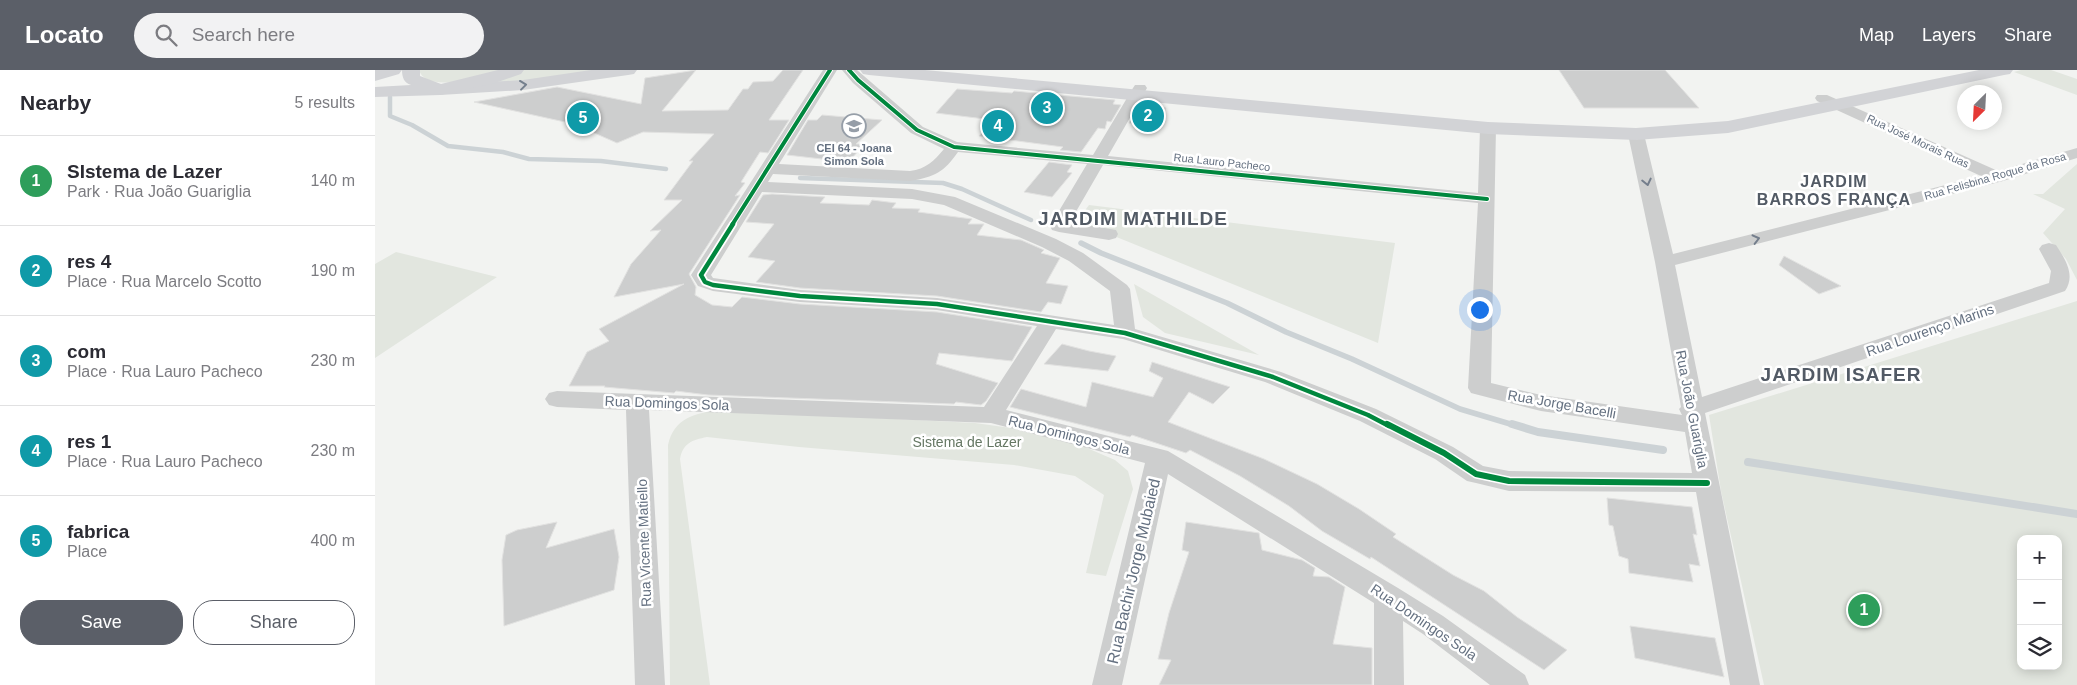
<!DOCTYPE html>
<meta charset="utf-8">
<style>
body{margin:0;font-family:Helvetica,sans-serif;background:#f2f2f3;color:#2b2b33}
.controls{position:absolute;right:15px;bottom:15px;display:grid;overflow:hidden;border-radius:10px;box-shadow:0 2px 12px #0003}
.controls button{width:45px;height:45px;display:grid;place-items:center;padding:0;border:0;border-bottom:1px solid #e1e1e2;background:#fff;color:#2b2b33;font:25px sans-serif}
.compass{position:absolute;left:1582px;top:15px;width:45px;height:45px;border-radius:50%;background:#fff;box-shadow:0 2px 12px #0003;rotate:204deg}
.you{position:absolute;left:1104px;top:239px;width:18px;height:18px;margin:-12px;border:4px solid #fff;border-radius:50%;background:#1a73e8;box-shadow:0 0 0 8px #1a73e833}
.badge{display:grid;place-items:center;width:32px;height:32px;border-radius:50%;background:#5b5f68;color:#fff;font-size:16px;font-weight:700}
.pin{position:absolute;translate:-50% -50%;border:2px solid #fff;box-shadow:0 1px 5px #0006}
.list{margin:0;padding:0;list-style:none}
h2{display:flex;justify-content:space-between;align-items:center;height:65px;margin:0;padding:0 20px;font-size:21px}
h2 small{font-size:16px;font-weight:400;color:#7c7c81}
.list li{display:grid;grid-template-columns:32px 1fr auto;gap:15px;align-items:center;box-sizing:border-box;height:90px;padding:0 20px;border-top:1px solid #e1e1e2}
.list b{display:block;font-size:19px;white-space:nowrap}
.list p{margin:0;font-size:16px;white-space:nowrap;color:#7c7c81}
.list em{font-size:16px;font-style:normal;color:#7c7c81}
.actions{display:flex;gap:10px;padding:15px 20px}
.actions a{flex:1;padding:11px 0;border:1px solid #5b5f68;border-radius:20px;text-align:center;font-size:18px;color:#5b5f68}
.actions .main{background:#5b5f68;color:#fff}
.icon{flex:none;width:28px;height:28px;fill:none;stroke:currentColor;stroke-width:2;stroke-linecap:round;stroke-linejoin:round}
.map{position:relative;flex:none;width:1702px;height:615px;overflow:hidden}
header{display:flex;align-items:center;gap:30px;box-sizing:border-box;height:70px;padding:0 25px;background:#5b5f68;color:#fff}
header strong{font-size:24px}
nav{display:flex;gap:28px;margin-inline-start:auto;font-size:18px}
.search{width:350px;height:45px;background:#f2f2f3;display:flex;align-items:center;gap:12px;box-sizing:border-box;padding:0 18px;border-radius:28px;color:#7c7c81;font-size:19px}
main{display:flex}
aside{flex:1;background:#fff}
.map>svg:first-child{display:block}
</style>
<header>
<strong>Locato</strong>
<div class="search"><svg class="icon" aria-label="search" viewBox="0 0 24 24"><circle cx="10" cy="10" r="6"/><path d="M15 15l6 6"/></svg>Search here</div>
<nav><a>Map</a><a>Layers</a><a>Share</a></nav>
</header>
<main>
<aside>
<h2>Nearby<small>5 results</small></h2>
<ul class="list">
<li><span class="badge" style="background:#2e9e5b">1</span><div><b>SIstema de Lazer</b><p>Park · Rua João Guariglia</p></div><em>140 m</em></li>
<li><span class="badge" style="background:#0f9aa8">2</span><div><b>res 4</b><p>Place · Rua Marcelo Scotto</p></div><em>190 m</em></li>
<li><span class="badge" style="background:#0f9aa8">3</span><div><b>com</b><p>Place · Rua Lauro Pacheco</p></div><em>230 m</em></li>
<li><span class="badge" style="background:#0f9aa8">4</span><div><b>res 1</b><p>Place · Rua Lauro Pacheco</p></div><em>230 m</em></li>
<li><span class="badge" style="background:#0f9aa8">5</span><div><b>fabrica</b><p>Place</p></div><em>400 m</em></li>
</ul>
<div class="actions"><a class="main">Save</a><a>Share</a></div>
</aside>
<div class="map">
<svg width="1702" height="615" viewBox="0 0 1702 615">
<rect width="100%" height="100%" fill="#f2f3f1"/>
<!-- green -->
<path fill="#e2e6df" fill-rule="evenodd" d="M44,0H133C114,4 52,26 44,0Z
M148,0H236L135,13L107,14Z
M1646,0H1676L1702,9V25L1639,2Z
M1702,94V210L1691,189L1668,163L1690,139L1658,124H1668Z
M714,135L1020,173L1003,273L702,151Z
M21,182L122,207L0,288V194Z
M759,214L884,285L790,263L768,247Z
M1702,231V615H1389L1346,421L1334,345ZM1646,469H1683V596H1646Z
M345,340L600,353L657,361L705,375L740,390L753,401L758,419L731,506L711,503L729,425L700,406L639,395L424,377L332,367C317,370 308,373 305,389L335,615H295L293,375C299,348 320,343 345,340Z"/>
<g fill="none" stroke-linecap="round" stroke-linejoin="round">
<!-- stream-far2 -->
<path stroke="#ccd2d5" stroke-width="4.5" d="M15,27V46L37,55L73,76L128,82L154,89L226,91L291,99
M425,108L568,113L587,119L656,150"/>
<!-- stream-far1 -->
<path stroke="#ccd2d5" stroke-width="5.5" d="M706,173L726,183L852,233L911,262L977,289L1085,339L1142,356"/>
<!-- stream -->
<path stroke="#ccd2d5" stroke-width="8" d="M1137,354L1163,362L1288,380
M1373,392L1702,444"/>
</g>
<!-- building -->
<path fill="#cdcece" stroke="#e2e2e1" d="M321,0L287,41L353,40L368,19H373L378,12L398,11L408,0H428L394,50H414L393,83L385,82L366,112L370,113L360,126L365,125L314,204L321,217L320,225L337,235L357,237L367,227L425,234L562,242L657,257L637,291L564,283L561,294L623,313L611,331L606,335L581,332L579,334L333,325L301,321L299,323L229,317L230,316H194L212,282L234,271L224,259L309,214L239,227L256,194L286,160L275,161L307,130H289L318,91H314L339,64L268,62L242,73L199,54L99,32L182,17L266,34L270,8Z
M1184,0H1290L1324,38H1209Z
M582,19L637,23L639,21L740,30L738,34L746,35L736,52L732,51L730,59L723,58L706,82L685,80L688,77L604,66L618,50L561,43Z
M764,36L791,38L781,56L754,53Z
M447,45L507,50L481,74H490L473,92L412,85L433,50H442Z
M674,92L697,95L692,102L697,103L677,127L649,122Z
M397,124L450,127L445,133L494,135L497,130L521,133L517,138L545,139L543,142L597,149L593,154H609L602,165L646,170L669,180L666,183L685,188L671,213L693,216L686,234L673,232L666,242L562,226L425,218L381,212L400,191L373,187L399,154L371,152L388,125Z
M1409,186L1466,216L1444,224L1404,195Z
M687,274L714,281L741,286L733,301L669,294Z
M777,292L855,317L838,334L814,322L793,352L889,389L942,414L984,439L1021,464L1018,467L1078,505L1109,521L1142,547L1192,580L1169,600L996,487L995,489L947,461L914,436L865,406L815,380L811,383L757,365L755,367L635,337L646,319L711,337L717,312L778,327L788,308L774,301Z
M1232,428L1317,437L1322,465L1318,464L1325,496L1314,494L1318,512L1254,503L1253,489L1244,486L1238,456L1234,455Z
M182,452L171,478L239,459L244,487L239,520L129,556L127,490L131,465L142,460Z
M811,452L884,463L887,480L927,490L940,498L938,506L954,507L970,517L958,574L997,578V615H784L796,590L783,589L794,543L814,482L807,480Z
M1255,556L1340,568L1349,607L1260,588Z"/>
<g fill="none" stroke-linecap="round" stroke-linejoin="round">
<!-- street -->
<path fill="#cdcece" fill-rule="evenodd" d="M448,0H462L404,94L535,101C551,99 559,91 569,79L536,63L478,13L467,0H482L548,57L582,72L718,85L758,18L760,15H770L772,18L733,86L1103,123L1105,58L1107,55H1119L1121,58L1116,313L1166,325L1307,345L1304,339L1306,337L1280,192L1253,64L1255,61H1267L1269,64L1298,184L1606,106L1442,31L1440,28L1442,25H1452L1623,101L1702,78V88L1628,111L1300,195L1327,327L1674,213L1676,201L1664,179L1667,175L1674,173L1681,175C1690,189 1701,205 1690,221L1330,343L1385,615H1355L1321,422L1134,421L1101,413L1092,411L1060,389L985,351L890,312L748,269L681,259L631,340L793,381L1023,518L1068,546L1150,605L1154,615H1115L1048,564L1028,551L1029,615H999V533L793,404L747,615H717L770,393L616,353L274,340L290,615H260L251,340L182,337L174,335L170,329L174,323L182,321L609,337L662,256L562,240L425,232L338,221L323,216L316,205ZM583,82L712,94L675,156L677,160L684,162L734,170L741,168L743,164L741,160L695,152L728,95L1103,133L1093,318L1096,323L1166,341L1310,362L1317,403L1134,401L1108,396L1078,377L1001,339L906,302L760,259L755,219L752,215L708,183L681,169L580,127L537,119L393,112L398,104L535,111C560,107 569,102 583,82ZM387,122L537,129L569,135L667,177L694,191L735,221L739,255L562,228L425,220L338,208L336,205Z"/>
<!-- secondary -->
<path fill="#d2d3d6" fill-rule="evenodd" d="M216,0H262L259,4L253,5L148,20L65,25L59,24L56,20L59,16L65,15L148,10Z
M485,0H550L1113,52L1261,58L1353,51L1604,0H1638L1635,4L1629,5L1353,63L1261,70L1113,64L494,5L488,4Z"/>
<!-- primary -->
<path fill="#d2d3d6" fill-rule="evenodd" d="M0,0H27L24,4L0,11Z
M27,0H45V6L66,14L123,0H149L146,4L117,14L65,25L0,27V17L36,15C29,13 27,7 27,0Z"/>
<!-- cycleway-far2 casing -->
<g stroke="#fff" stroke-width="6">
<path id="cycleway-far2" d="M474,0L483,10L542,60L579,77L1112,129
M357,155L455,0"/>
</g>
<!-- cycleway-far1 casing -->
<g stroke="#fff" stroke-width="8">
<path id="cycleway-far1" d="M358,154L326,205L330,212L338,215L425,226L562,234L750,263L898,307L993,345L1014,356"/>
</g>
<!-- cycleway casing -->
<g stroke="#fff" stroke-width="9">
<path id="cycleway" d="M1012,354L1069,383L1101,404L1134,411L1332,413"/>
</g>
<!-- cycleway-far2 -->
<use href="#cycleway-far2" stroke="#00873e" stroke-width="4"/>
<!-- cycleway-far1 -->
<use href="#cycleway-far1" stroke="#00873e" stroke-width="4.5"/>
<!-- cycleway -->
<use href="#cycleway" stroke="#00873e" stroke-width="6"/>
</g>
<!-- one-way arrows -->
<defs><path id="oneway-chevron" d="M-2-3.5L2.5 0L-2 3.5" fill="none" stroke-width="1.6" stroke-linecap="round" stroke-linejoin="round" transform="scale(1.25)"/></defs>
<use stroke="#747f8d" href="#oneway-chevron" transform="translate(148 15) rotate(-7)"/>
<g stroke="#747e8c">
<use href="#oneway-chevron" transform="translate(1272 112) rotate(77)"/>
<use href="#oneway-chevron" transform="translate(1381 169) rotate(-14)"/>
</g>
<!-- icons -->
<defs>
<g id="school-ring" transform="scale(1.25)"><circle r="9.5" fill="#fff" stroke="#969ea8" stroke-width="1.5"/><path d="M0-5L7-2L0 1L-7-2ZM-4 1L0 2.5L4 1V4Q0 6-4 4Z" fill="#969ea8"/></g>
</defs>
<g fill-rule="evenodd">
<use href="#school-ring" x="479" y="56"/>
</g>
<g text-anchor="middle" stroke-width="5" stroke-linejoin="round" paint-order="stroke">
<!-- far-street labels -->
<g font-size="11" fill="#647080" stroke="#fff">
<text transform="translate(1543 71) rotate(25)" y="4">Rua José Morais Ruas</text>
<text transform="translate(847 92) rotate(6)" y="4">Rua Lauro Pacheco</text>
<text transform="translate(1620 106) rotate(-16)" y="4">Rua Felisbina Roque da Rosa</text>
</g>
<!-- far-poi labels -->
<g font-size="11" font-weight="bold" fill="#647080" stroke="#fff">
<text x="479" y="82">CEI 64 - Joana<tspan x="479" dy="13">Simon Sola</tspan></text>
</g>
<!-- street labels -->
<g font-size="14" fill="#647080" stroke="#fff">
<text transform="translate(1555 260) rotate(-19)" y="5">Rua Lourenço Marins</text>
<text transform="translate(292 333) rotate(2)" y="5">Rua Domingos Sola</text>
<text transform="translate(1187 334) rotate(10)" y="5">Rua Jorge Bacelli</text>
<text transform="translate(1317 339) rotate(79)" y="5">Rua João Guariglia</text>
<text transform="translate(694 365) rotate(14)" y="5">Rua Domingos Sola</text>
<text transform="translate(269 473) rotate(-92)" y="5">Rua Vicente Matiello</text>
<text transform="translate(1049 552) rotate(34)" y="5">Rua Domingos Sola</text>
</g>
<!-- park labels -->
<g font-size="14" fill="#657763" stroke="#fff">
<text x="592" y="377">Sistema de Lazer</text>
</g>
<!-- far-district labels -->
<g font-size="16" font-weight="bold" letter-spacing="1" fill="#525a65" stroke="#fff">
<text x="1459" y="117">JARDIM<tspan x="1459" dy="18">BARROS FRANÇA</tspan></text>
</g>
<!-- near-street labels -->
<g font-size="16" fill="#647080" stroke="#fff">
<text transform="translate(758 501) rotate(-77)" y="6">Rua Bachir Jorge Mubaied</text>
</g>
<!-- district labels -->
<g font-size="19" font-weight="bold" letter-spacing="1" fill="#525a65" stroke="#fff">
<text x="758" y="155">JARDIM MATHILDE</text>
<text x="1466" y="311">JARDIM ISAFER</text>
</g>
</g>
</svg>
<div class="controls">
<button>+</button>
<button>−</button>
<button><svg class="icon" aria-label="layers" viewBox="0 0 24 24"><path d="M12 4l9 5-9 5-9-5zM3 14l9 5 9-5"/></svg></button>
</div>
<svg class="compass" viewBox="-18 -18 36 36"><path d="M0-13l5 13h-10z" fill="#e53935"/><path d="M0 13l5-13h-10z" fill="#7c7c81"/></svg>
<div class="you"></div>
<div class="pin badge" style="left:1489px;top:540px;background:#2e9e5b">1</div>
<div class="pin badge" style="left:773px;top:46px;background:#0f9aa8">2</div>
<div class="pin badge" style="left:672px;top:38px;background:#0f9aa8">3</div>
<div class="pin badge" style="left:623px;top:56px;background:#0f9aa8">4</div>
<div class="pin badge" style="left:208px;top:48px;background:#0f9aa8">5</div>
</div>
</main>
